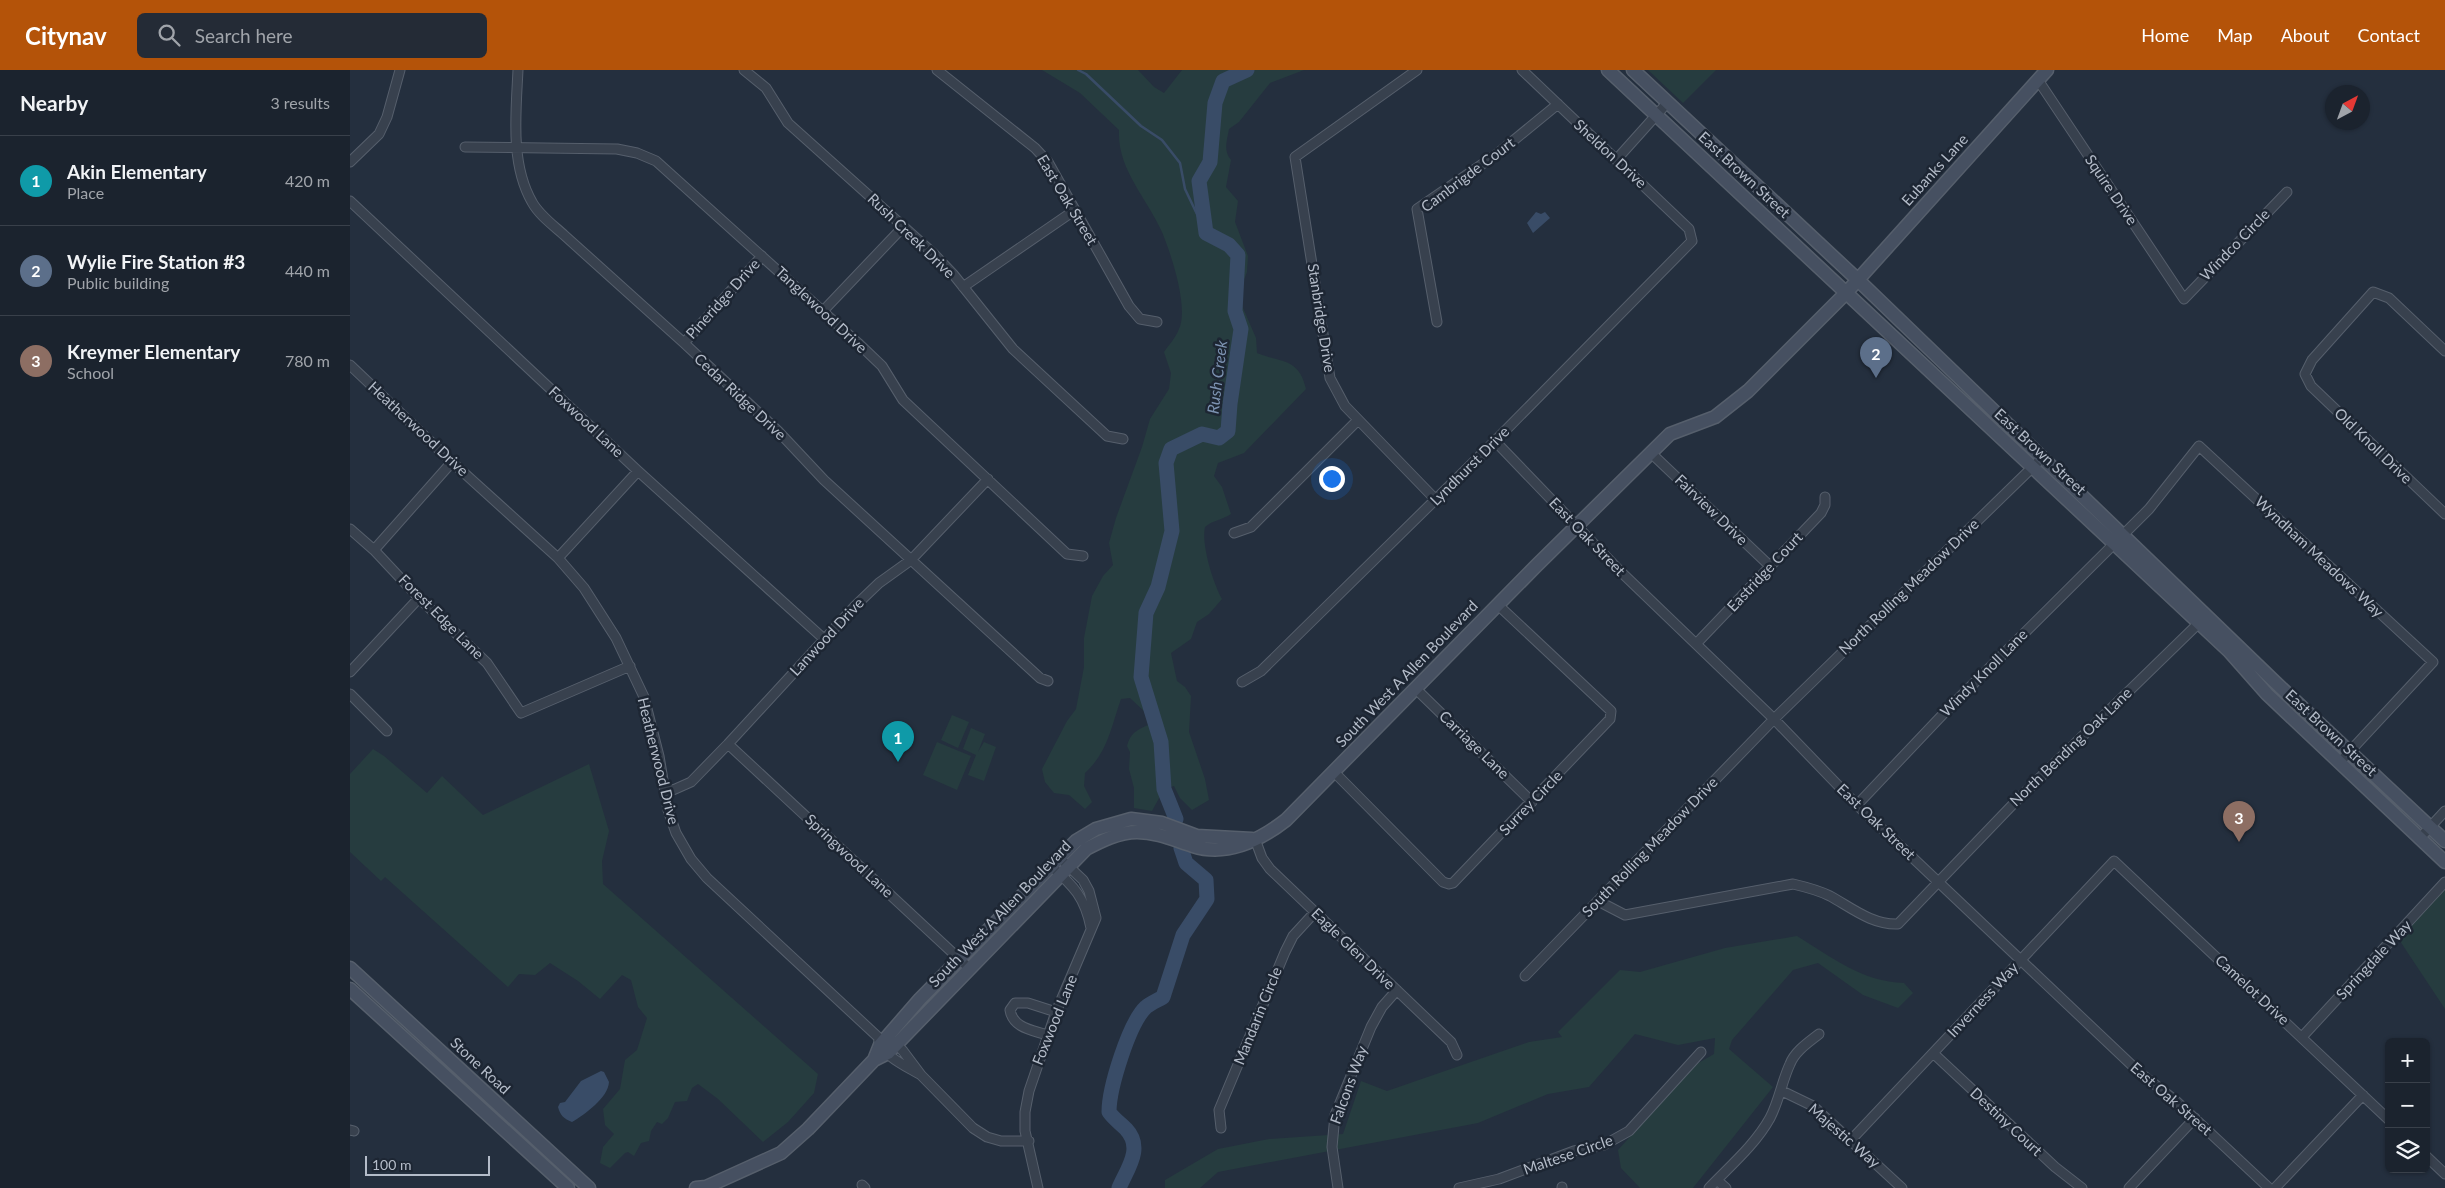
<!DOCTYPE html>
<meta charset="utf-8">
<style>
body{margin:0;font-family:Lato,sans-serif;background:#242b36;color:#f1f3f6}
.controls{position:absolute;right:15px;bottom:15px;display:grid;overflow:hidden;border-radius:8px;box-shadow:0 1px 4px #0004}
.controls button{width:45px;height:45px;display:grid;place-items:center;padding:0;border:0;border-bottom:1px solid #39404a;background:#1b232e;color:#f1f3f6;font:25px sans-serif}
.compass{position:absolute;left:1975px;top:15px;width:45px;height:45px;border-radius:50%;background:#1b232e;box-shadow:0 1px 4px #0004;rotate:41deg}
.scale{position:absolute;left:15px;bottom:12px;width:125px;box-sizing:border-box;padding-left:5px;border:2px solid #b4bcc9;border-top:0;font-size:14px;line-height:18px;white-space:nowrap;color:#b4bcc9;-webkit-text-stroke:4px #1d2633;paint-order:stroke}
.you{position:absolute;left:981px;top:408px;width:18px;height:18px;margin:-12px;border:4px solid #fff;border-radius:50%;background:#1a73e8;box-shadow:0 0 0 8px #1a73e833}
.badge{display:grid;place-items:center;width:32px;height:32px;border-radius:50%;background:#b45309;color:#fff;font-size:16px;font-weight:700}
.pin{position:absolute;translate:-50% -41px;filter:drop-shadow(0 1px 2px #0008)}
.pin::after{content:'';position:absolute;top:26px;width:18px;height:15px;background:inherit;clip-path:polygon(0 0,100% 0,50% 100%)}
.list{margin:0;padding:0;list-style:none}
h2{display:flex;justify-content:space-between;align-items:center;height:65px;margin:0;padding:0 20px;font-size:21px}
h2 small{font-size:16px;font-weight:400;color:#a0a4aa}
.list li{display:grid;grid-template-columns:32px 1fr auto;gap:15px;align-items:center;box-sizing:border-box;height:90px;padding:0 20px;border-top:1px solid #39404a}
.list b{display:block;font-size:19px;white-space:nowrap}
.list p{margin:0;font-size:16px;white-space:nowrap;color:#a0a4aa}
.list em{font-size:16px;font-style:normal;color:#a0a4aa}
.icon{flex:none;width:28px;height:28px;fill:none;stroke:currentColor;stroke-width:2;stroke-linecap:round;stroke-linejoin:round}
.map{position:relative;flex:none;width:2095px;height:1118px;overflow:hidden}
header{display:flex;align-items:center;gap:30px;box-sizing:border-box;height:70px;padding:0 25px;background:#b45309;color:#fff}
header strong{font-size:24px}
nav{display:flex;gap:28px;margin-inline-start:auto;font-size:18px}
.search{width:350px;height:45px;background:#242b36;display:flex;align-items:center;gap:12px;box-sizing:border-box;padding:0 18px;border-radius:8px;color:#a0a4aa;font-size:19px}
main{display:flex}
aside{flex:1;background:#1b232e}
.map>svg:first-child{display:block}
</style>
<header>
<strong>Citynav</strong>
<div class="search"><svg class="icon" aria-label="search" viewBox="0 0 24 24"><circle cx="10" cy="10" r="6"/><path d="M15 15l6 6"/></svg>Search here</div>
<nav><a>Home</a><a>Map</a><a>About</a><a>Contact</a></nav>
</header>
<main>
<aside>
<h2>Nearby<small>3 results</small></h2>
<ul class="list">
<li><span class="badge" style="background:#0f9aa8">1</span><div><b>Akin Elementary</b><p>Place</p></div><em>420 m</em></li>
<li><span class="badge" style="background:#5c6f8a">2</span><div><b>Wylie Fire Station #3</b><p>Public building</p></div><em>440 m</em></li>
<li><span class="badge" style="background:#8d6e63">3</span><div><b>Kreymer Elementary</b><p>School</p></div><em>780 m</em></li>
</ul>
</aside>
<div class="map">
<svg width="2095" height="1118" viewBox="0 0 2095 1118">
<rect width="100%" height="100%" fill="#242f3e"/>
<!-- green -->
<path fill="#263c3f" d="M692,0H788L804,17L814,23L832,0H954L920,13L889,52L879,59C877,71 873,80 881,90L876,117L888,131L885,152L898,186L897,202L890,220L893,238L906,268L907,283C932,293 949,288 956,319L894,383L868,393L864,406L872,417L881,444C872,450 863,450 855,457C851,474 863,513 872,529L859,544L847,552L841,569L821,583L827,611L835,617L841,626L839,662L855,709L859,730L842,740L830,728L824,716L814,719L802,741L784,738V718L779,699L780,682L777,676C780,663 787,660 798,655L796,643L780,628L771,629C761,657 758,682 735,703L734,716L742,732L735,739L719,725L704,723L695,712L692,699L717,651L726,639L734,597V568L742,526L753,506L763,495L759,473L766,448L792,377L800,349L819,319L821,303L814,282C819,275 826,267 829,259C839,237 821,184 812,162C797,128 767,99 769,60L730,23Z
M1298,0H1366L1333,33Z
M602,645L619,652L608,678L591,670Z
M621,658L635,664L628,682L634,672L646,677L634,711L618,705L626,685L613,679Z
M587,672L621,686L607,720L573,705Z
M23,679L34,686L77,723L92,706L133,745L239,694L259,761L252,791L253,814L468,1004L464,1023L438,1052L413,1072L368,1029L348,1014L342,1018L337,1031L325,1032L318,1048L312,1054L307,1052L301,1061L299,1071L291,1073L284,1086L278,1082L275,1083L260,1098L250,1093L253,1077L264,1064L255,1055L253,1039L270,1019L275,990L287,980L297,948L288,937L281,910L272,905L250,929L228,911L200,893L185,905L169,904L158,917L35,807L31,811L0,782V704Z
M2095,817V939L2048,868Z
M1447,866C1481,887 1513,912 1554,913L1563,923L1548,938L1513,925L1468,893L1443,900L1382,970L1379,979L1423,1017L1343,1118H1290L1271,1098L1268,1080L1345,995L1364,984L1365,968L1328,975L1285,964L1239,1017L1198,1024L1128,1053L868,1102L850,1118H815V1110L868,1079L919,1069L993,1064L1011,1011L1037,1021L1179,972L1212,967L1208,962L1270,900L1290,902L1375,878Z"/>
<!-- water -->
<path fill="#394c67" d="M1186,142L1191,144L1195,142L1200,148L1183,163L1177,153Z
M251,1001L254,1002L259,1012C258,1028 235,1044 222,1052C214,1049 210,1045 208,1037L210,1033L215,1032L231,1011Z"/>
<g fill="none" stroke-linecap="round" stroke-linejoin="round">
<!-- stream -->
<path stroke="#394c67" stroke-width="2.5" d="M728,0L736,4L791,56L812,70L830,93L835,119L856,163"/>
<!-- river -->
<path stroke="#394c67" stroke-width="15" d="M826,749L814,719L811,672L791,607L796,543L808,517L822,461L816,393L821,379L852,364L869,368L878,361L880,334L891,259L885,241L888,185L879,175L856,163L849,111L860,92L865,33L873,11L897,0
M769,1118C777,1099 794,1078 776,1059C770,1053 764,1049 759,1042C759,1018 779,953 796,937C801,933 808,930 813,927L833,865L857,829L856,810L836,793L831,778"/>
<!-- street casing -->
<g stroke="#565f6c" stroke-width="11">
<path id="street" d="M168,0C166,42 160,94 182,132C189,145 203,155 214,165L334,273L428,361L474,410L690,608L698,611
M394,0L416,18L438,53L583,183L603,204L663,279L757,366L773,369
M587,0L685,78L698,92L779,236L790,249L807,252
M1067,0L945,87L980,308L995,336L1086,430
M1688,10L1834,229L1937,122
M115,77L267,79L287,83L306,91L508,273L532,296L553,330L717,484L733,486
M1266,90L1318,32
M0,92L29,64L37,47L50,0
M0,131L288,401L474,569
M613,217L725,140
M473,241L553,157
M1087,252L1067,139L1147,84L1208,34
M334,273L412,186
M2095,281L2039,228L2023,222L1962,290L1955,304L1961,316L2095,444
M0,295L102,392L208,488L234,518L266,568L294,627L309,686L318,740L326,763L341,789L357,808L528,967C530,985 556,996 571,1005
M1145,371L1270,501L1424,649L1507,735L1789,1002L1826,1031L1919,1118
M1301,383L1421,497
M0,459L24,480L69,528L137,593L171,643L280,596
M884,463L901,457L1008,350
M24,480L102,392
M208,488L288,401
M1346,574L1471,443L1475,435V427
M0,602L69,528
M892,612L911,601L1145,371L1342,171L1339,159L1172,0
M1065,618L1182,732
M0,624L37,661
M378,674L619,898
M984,702L1093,812L1099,814L1103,813L1260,649L1261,641L1148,535
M316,719L323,720L341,712L378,674L505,536L529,513L561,490L638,409
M1507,735L1597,640L1799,439L1849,376L2083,592L1989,693
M2070,768L2095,741
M905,769L912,788L920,799L1101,972L1107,985
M701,796C724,816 735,828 741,858
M1248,831L1275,845L1443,814C1456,817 1468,820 1480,826C1502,838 1522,855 1548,854L1669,728L1853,549
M1175,906L1424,649L1693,387
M697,965C682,960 663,958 660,940L665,933H678L706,942
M1952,967L2095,812
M544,972L553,981L571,1005L623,1058L637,1067L651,1071H679
M1583,983L1705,1097L1732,1118
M1432,1021L1463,1036L1552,1118
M871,1058L869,1040L935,882L943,866L965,842
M0,1060L4,1061
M1501,1070L1764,791L2039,1050
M2076,1086L2095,1104
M1367,1110L1376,1118
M512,1115L515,1118
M1212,1117V1118
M688,1118L675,1061V1042L679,1021L706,942L746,848L739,821L733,810L715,793
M988,1118L982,1077L985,1045L1021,957L1032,937L1047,920
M1109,1118L1149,1109L1224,1081L1254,1075L1279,1061L1351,982
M1359,1118C1380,1096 1405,1075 1420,1048C1429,1031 1432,1011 1440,994C1445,981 1459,972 1469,964
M1779,1118L1845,1048
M1925,1118L2013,1025"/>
</g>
<!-- secondary casing -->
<g stroke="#565f6c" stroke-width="15">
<path id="secondary" d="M1258,0L1879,581L1917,624L2095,792
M1283,0L1508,210L1926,613L2095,771
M0,898L239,1118
M0,919L218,1118
M524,990L538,983L736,779C751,771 769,762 787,762C807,762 824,770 843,776C877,787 909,771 936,750L1186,496L1320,364L1365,347L1398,321L1496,223L1697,0
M346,1118L356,1117L431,1083L458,1059L524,990L530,975L570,929L726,771L746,759L781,749L812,753L847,766L902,769"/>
</g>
<!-- street -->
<use href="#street" stroke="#38414e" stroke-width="9"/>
<!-- secondary -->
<use href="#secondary" stroke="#465061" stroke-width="12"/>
</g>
<g text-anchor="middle" stroke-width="5" stroke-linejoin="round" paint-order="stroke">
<!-- street labels -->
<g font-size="15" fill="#b4bcc9" stroke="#1d2633">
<text transform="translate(1260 84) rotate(43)" y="5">Sheldon Drive</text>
<text transform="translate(1585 100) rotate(-48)" y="5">Eubanks Lane</text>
<text transform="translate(1118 105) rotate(-37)" y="5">Cambrigde Court</text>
<text transform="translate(1394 105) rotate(43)" y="5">East Brown Street</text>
<text transform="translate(1761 120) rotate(56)" y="5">Squire Drive</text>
<text transform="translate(717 130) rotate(59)" y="5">East Oak Street</text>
<text transform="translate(561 166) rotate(44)" y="5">Rush Creek Drive</text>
<text transform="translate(1885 175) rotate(-46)" y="5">Windco Circle</text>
<text transform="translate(373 229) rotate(-48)" y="5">Pineridge Drive</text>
<text transform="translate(471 240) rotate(43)" y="5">Tanglewood Drive</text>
<text transform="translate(971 248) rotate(81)" y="5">Stanbridge Drive</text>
<text transform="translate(390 327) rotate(43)" y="5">Cedar Ridge Drive</text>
<text transform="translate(236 352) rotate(43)" y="5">Foxwood Lane</text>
<text transform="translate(68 359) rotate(43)" y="5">Heatherwood Drive</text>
<text transform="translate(2023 376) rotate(44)" y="5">Old Knoll Drive</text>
<text transform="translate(1690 382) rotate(43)" y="5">East Brown Street</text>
<text transform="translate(1120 396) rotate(-45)" y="5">Lyndhurst Drive</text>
<text transform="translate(1361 440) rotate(44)" y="5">Fairview Drive</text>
<text transform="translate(1237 467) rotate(46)" y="5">East Oak Street</text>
<text transform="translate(1969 487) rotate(43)" y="5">Wyndham Meadows Way</text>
<text transform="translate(1415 502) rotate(-47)" y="5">Eastridge Court</text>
<text transform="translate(1559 517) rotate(-44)" y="5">North Rolling Meadow Drive</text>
<text transform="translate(91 547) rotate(45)" y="5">Forest Edge Lane</text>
<text transform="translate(477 567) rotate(-47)" y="5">Lanwood Drive</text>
<text transform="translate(1634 603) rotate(-45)" y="5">Windy Knoll Lane</text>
<text transform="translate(1057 604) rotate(-46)" y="5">South West A Allen Boulevard</text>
<text transform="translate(1981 663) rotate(43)" y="5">East Brown Street</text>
<text transform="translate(1124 675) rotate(44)" y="5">Carriage Lane</text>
<text transform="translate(1721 677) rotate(-44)" y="5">North Bending Oak Lane</text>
<text transform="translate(308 691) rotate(76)" y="5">Heatherwood Drive</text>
<text transform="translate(1181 733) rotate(-46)" y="5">Surrey Circle</text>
<text transform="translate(1526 752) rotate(44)" y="5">East Oak Street</text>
<text transform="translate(1300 777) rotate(-46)" y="5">South Rolling Meadow Drive</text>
<text transform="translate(499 786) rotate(43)" y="5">Springwood Lane</text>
<text transform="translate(650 844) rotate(-46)" y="5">South West A Allen Boulevard</text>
<text transform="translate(1003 879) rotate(44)" y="5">Eagle Glen Drive</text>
<text transform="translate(2024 890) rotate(-47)" y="5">Springdale Way</text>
<text transform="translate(1902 920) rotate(43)" y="5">Camelot Drive</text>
<text transform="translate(1633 930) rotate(-47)" y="5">Inverness Way</text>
<text transform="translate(908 946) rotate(-68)" y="5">Mandarin Circle</text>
<text transform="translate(705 950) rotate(-68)" y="5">Foxwood Lane</text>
<text transform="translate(130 996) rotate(43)" y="5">Stone Road</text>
<text transform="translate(999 1015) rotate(-70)" y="5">Falcons Way</text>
<text transform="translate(1821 1029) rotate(41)" y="5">East Oak Street</text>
<text transform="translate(1656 1052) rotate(43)" y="5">Destiny Court</text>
<text transform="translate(1494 1066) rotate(41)" y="5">Majestic Way</text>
<text transform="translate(1218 1085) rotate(-19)" y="5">Maltese Circle</text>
</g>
<!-- water labels -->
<g font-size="16" font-style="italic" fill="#7c92b1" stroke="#1d2633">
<text transform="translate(867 307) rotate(-83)" y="6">Rush Creek</text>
</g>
</g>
</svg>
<div class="controls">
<button>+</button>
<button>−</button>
<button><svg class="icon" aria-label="layers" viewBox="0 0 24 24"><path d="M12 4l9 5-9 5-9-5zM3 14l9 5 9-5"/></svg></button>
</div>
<svg class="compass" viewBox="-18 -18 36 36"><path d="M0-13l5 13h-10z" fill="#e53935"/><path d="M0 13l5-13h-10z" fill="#a0a4aa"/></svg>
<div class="scale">100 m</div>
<div class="you"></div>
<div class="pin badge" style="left:548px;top:692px;background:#0f9aa8">1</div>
<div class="pin badge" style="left:1526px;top:308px;background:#5c6f8a">2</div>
<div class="pin badge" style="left:1889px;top:772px;background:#8d6e63">3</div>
</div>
</main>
